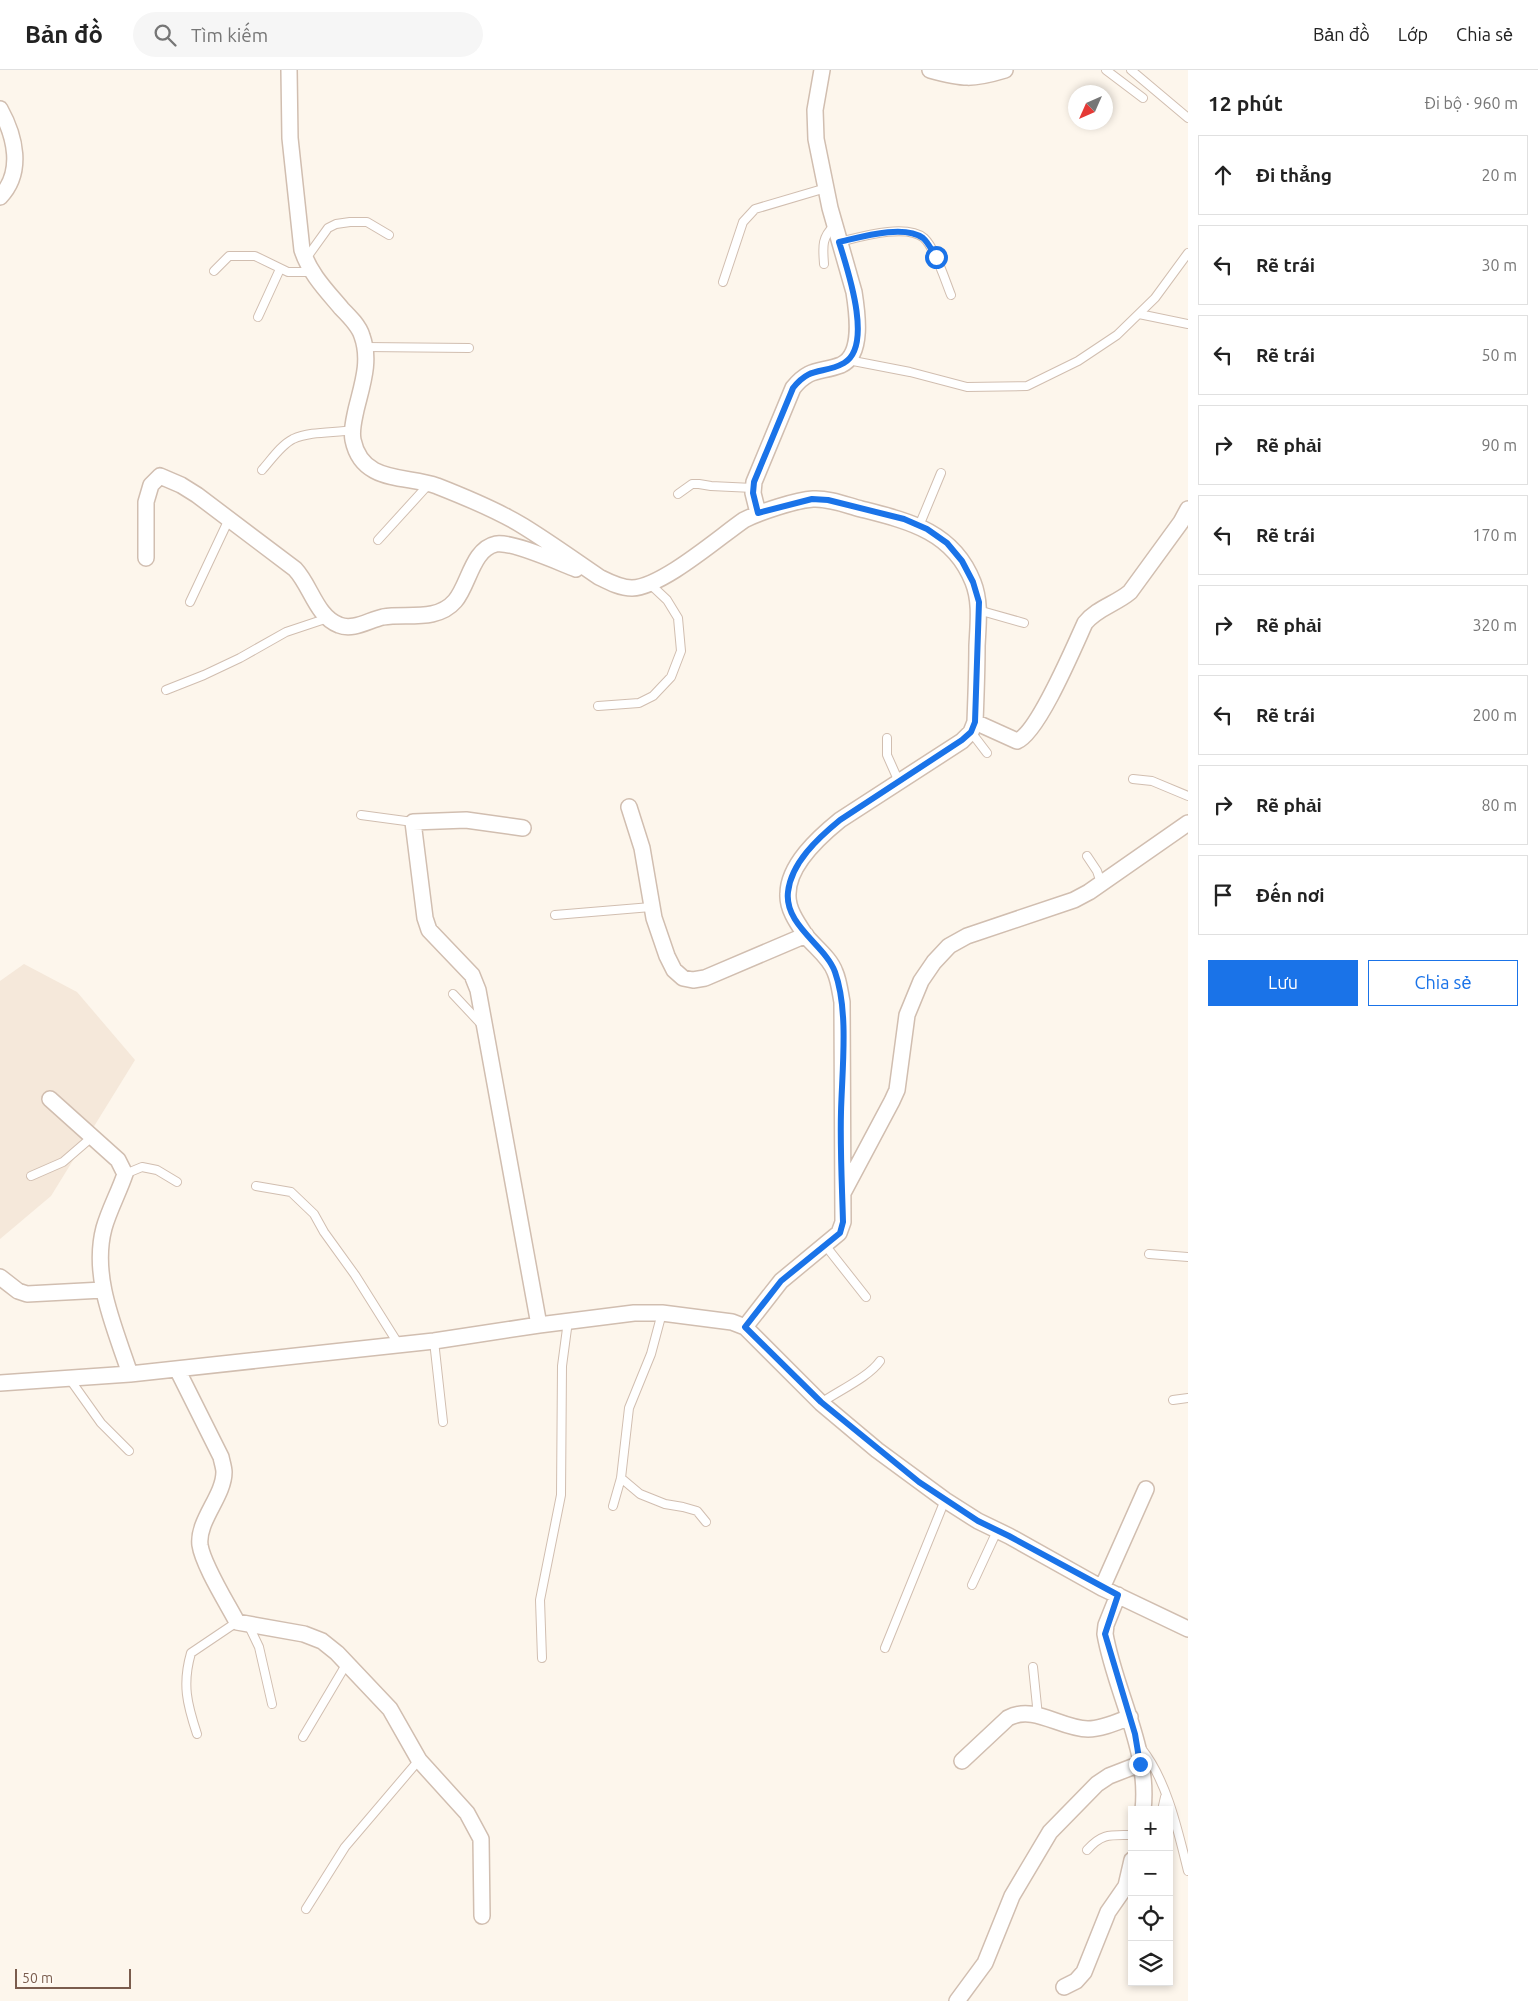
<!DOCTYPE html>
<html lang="vi">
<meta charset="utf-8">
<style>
body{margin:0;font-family:Ubuntu,sans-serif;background:#f6f6f6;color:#222}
.controls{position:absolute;right:15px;bottom:15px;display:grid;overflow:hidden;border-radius:0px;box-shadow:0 2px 8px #0003}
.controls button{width:45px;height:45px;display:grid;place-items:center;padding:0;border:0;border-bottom:1px solid #e0e0e0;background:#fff;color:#222;font:25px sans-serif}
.compass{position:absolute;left:1068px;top:15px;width:45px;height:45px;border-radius:50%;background:#fff;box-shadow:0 2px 8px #0003;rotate:225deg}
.scale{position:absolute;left:15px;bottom:12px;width:116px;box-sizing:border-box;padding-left:5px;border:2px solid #7a5c4d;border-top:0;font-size:14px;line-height:18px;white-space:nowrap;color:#7a5c4d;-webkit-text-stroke:4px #fffaf3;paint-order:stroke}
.stop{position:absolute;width:15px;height:15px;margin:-11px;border:4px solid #1a73e8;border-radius:50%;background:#fff}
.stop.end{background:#1a73e8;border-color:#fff;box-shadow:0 1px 5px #0008}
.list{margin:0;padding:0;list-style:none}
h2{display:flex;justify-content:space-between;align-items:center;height:65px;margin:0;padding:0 20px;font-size:21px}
h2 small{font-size:16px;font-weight:400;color:#767676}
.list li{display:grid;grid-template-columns:32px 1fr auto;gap:15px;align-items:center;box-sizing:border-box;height:80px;margin:0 10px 10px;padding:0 10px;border:1px solid #e0e0e0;border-radius:0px}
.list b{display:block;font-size:19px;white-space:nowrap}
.list em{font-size:16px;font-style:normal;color:#767676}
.actions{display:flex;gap:10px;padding:15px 20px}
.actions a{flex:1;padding:11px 0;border:1px solid #1a73e8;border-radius:0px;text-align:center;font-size:18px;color:#1a73e8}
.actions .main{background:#1a73e8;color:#fff}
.icon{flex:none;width:28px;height:28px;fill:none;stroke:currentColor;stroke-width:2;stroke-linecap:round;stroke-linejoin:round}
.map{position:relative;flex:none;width:1188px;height:1931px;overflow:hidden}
header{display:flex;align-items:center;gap:30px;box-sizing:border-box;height:70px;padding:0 25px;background:#fff;border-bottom:1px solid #e0e0e0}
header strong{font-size:24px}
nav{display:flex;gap:28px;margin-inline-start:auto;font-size:18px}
.search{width:350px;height:45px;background:#f6f6f6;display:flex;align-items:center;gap:12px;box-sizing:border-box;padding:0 18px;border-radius:28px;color:#767676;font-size:19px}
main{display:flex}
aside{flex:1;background:#fff}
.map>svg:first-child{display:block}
</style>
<header>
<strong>Bản đồ</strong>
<div class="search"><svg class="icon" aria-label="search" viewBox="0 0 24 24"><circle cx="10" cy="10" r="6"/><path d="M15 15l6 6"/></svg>Tìm kiếm</div>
<nav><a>Bản đồ</a><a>Lớp</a><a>Chia sẻ</a></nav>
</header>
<main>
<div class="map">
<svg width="1188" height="1931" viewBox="0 0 1188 1931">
<rect width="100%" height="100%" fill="#fdf6ec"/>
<!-- residential -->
<path fill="#f5e8da" d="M24,894L77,922L135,990L51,1126L0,1169V911Z"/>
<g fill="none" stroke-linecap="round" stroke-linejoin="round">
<!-- service casing -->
<g stroke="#d1beb0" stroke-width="10">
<path id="service" d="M1106,0L1143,28
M1131,0L1188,48
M839,172C860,167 906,153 924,168C935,178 945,210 951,225
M305,190L328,158L336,154L350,152H367L389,165
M824,194C823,178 821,168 834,156
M214,201L229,186H255L288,202H311
M723,212L743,152L755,139L826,118
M1139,244L1188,254
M258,247L280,199
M366,277L469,278
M848,290L910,302L967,317L1027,316L1078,291L1117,265L1155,228L1188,183
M262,400C271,390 281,375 293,369C311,361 334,363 353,360
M678,424L692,414H699L711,416L753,418
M919,456L941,403
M378,470L429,414
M190,532L229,449
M978,540L1024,553
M166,620L204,605L240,588L286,562L328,548
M598,636L639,633L653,626L671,607L681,581L678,548L667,530L650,514
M971,662L987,683
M887,668V685L899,712
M1133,709L1152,711L1188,726
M361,745L413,752
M1087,786L1097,801L1101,813
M555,845L651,837
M453,924L482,955
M125,1104L142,1097L157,1100L177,1112
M31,1106L63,1092L92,1067
M256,1116L291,1122L314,1144L324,1162L355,1205L399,1275
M825,1175L866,1227
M1149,1184L1188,1187
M434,1271L443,1352
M69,1308L101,1353L129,1381
M1173,1330L1188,1328
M821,1333C838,1321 869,1307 880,1291
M621,1408L640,1424L665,1434L683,1437L697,1441L706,1452
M613,1436L621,1408L629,1338L651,1284L662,1243
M972,1515L997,1461
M248,1554L259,1577L272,1634
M885,1578L945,1430
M542,1588L540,1530L561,1425L562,1296L568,1251
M1033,1597L1038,1646
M197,1664C187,1634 182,1614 191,1583L237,1552
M303,1667L347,1593
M1141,1678C1167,1710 1178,1761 1188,1801
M1162,1740L1165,1727
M1087,1780C1102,1763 1110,1765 1132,1765
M306,1839L345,1777L419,1690"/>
</g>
<!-- minor casing -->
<g stroke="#d1beb0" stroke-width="18">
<path id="minor" d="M289,0L290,68L302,180C310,204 326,220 342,239C350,247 359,256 362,266C371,291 362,315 356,340C354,350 351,360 353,370C362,414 406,405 437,416C465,427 497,440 523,456C549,472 574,490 599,507C609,512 620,518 632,518C662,517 718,468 744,450C760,442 796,430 813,429C829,428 846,435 861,439C908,451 953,461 973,512C981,532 978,554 977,576C977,601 976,626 975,652L971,662L962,671L840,750C819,767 788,795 788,824C787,839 798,854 806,866C815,877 830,888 835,902C839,911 840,922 842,932L843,1152L839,1163L781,1211L745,1257
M930,0C963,9 972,10 1005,0
M0,39C15,66 24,102 0,127
M758,443L753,423L754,412L793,318C810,297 820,303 841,295C864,285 857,241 854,222L830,138L816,69L815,40L822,0
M146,488V432L151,415L160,406L181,415L197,425L295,499C311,516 316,546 339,555C353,561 369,550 383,547C406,543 437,552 455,531C469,515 472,479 496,474C512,471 560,493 576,499
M975,652L1017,671C1038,663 1074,577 1085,553C1097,538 1116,534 1130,522L1181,452L1188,439
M629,737L642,778L654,848L667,886L674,900L683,908L693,910L705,908L806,865
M523,758L466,750L413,752L425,848L429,860L472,905L478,920L539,1255
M50,1029L118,1090L125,1104C119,1122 109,1140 104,1158C91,1207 115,1258 130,1304
M843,1123L892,1031L897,1020L907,945L921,911L934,892L949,876L967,866L1074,830L1089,822L1188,753
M0,1207L18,1221L27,1224L103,1220
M177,1299L221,1387C222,1392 224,1398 224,1402C224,1426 197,1451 200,1475C203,1495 227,1533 237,1552L304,1564L322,1571L337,1583L390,1639L419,1690L467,1743L481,1769L482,1846
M0,1313L130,1304L434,1271L539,1255L634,1243H662L732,1252L745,1257L821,1333L877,1380L945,1430L978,1451L1009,1466L1102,1518L1188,1559
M1102,1518L1146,1419
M1118,1525L1106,1555L1105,1564C1115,1622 1150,1679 1143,1740
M962,1691L1008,1648C1034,1634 1061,1659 1088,1659C1102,1659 1117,1652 1130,1647
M1064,1917L1076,1911L1084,1902L1108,1842L1126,1816L1132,1790
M957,1931L985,1893L1012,1826L1050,1762L1097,1714L1109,1706L1140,1694"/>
</g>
<!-- service -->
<use href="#service" stroke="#fff" stroke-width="8"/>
<!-- minor -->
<use href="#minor" stroke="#fff" stroke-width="15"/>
</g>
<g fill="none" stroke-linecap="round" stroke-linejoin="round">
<!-- route -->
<path stroke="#1a73e8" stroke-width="6" d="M936,187C932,181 928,172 923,168C904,154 861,167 839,172C847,198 874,276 844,293C823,305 811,295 793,318L754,412L753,423L758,443L812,429L828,430L904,449L927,459L947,473L962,491L973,512L979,532L975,652L971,662L962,670L840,750C818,768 791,793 788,822C784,855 826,876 835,902C849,941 842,1000 841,1042C840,1079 842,1115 843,1152L840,1163L781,1211L745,1257L821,1332L919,1412L978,1451L1009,1466L1118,1525L1105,1564L1135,1664L1140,1694"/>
</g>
</svg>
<div class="controls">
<button>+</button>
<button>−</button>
<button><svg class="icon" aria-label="locate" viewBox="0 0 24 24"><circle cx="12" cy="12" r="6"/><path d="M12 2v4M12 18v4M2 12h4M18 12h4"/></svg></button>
<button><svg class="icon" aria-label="layers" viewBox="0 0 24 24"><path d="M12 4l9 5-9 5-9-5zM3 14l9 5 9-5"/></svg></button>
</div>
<svg class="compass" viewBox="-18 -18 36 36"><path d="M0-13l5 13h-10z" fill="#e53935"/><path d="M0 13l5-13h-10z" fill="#767676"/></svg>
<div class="scale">50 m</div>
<div class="stop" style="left:936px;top:187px"></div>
<div class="stop end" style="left:1140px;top:1694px"></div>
</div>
<aside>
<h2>12 phút<small>Đi bộ · 960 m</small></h2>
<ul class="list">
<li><svg class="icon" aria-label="ahead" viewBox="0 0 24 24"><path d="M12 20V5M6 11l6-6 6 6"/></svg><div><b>Đi thẳng</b></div><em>20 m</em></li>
<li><svg class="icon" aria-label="left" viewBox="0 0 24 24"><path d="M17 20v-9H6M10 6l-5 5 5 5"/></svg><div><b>Rẽ trái</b></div><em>30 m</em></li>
<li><svg class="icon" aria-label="left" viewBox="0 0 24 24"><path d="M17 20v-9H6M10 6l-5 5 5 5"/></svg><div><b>Rẽ trái</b></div><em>50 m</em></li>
<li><svg class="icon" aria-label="right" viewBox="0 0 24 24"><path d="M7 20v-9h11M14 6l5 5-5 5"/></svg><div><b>Rẽ phải</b></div><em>90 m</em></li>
<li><svg class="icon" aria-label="left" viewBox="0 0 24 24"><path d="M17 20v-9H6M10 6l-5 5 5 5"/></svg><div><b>Rẽ trái</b></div><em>170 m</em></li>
<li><svg class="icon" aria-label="right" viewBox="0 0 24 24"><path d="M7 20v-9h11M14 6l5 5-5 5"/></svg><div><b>Rẽ phải</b></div><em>320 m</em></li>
<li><svg class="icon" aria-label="left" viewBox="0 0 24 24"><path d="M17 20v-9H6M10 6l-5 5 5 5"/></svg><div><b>Rẽ trái</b></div><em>200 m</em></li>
<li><svg class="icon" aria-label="right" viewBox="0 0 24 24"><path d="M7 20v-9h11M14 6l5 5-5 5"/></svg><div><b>Rẽ phải</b></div><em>80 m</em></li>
<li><svg class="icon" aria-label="arrive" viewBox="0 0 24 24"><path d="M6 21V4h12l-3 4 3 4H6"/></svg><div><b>Đến nơi</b></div></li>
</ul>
<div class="actions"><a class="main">Lưu</a><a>Chia sẻ</a></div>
</aside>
</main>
